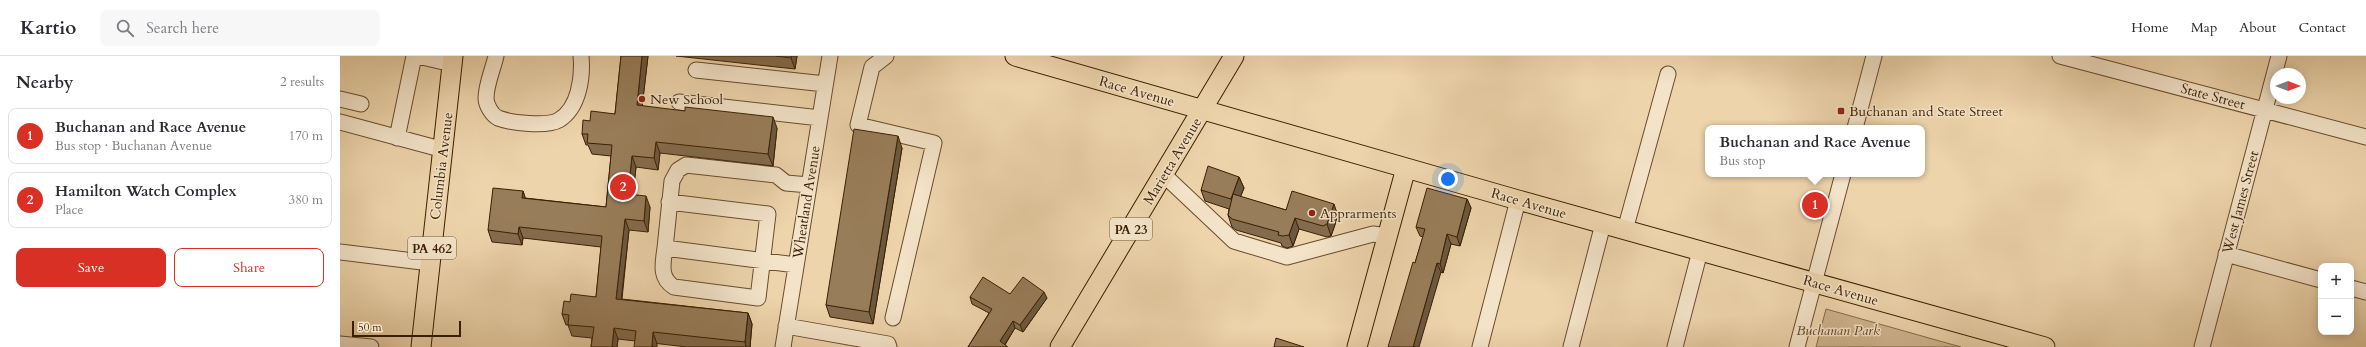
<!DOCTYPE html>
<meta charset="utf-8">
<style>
body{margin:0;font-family:Cardo,serif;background:#f7f7f7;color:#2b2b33}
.controls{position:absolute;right:12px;bottom:12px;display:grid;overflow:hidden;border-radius:8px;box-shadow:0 2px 10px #0003}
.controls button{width:36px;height:36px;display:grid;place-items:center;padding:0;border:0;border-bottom:1px solid #e1e1e2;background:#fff;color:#2b2b33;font:20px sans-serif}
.compass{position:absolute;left:1930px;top:12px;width:36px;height:36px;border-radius:50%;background:#fff;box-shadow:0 2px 10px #0003;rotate:90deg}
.scale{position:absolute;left:12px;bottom:10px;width:109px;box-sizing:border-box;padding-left:4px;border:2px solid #3b1f02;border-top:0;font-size:11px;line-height:14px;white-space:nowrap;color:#3b1f02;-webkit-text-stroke:3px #f3e3c8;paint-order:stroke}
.you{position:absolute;left:1108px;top:123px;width:14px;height:14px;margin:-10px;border:3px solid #fff;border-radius:50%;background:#1a73e8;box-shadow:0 0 0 6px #1a73e833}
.badge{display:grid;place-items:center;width:26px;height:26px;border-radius:50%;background:#d93025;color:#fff;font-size:13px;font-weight:700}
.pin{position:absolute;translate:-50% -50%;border:2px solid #fff;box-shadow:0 1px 4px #0006}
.popup{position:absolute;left:1365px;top:69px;width:220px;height:52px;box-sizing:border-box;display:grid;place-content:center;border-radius:8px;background:#fff;filter:drop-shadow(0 1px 3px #0005);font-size:13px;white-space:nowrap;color:#7c7c81}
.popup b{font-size:15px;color:#2b2b33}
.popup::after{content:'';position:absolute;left:50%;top:100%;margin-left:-8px;border:8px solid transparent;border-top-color:#fff}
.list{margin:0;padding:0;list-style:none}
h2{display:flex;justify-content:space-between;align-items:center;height:52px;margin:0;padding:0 16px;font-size:17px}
h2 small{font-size:13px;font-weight:400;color:#7c7c81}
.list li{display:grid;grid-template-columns:26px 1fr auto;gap:12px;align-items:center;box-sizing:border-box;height:56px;margin:0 8px 8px;padding:0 8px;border:1px solid #e1e1e2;border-radius:8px}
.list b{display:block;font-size:15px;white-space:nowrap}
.list p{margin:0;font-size:13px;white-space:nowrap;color:#7c7c81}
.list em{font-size:13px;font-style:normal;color:#7c7c81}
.actions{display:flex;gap:8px;padding:12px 16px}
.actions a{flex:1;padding:9px 0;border:1px solid #d93025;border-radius:8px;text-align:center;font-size:14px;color:#d93025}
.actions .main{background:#d93025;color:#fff}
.icon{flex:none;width:22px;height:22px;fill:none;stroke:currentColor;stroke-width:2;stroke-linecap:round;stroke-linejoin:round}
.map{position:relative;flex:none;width:2026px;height:291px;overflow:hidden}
header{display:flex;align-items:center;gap:24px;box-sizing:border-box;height:56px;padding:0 20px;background:#fff;border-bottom:1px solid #e1e1e2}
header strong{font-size:19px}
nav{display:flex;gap:22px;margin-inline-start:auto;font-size:14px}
.search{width:280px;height:36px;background:#f7f7f7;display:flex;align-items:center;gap:10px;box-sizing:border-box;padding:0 14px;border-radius:8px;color:#7c7c81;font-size:15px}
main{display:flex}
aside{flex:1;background:#fff}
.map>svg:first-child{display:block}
</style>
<header>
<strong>Kartio</strong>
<div class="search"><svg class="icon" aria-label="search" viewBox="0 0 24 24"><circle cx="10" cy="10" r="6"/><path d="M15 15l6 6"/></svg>Search here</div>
<nav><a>Home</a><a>Map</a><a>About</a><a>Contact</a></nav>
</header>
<main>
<aside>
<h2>Nearby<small>2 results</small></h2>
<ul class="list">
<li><span class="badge">1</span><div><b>Buchanan and Race Avenue</b><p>Bus stop · Buchanan Avenue</p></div><em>170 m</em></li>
<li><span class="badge">2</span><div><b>Hamilton Watch Complex</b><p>Place</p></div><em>380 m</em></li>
</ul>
<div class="actions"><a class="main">Save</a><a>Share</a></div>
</aside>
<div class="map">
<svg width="2026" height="291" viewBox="0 0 2026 291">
<rect width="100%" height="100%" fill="#edd4ab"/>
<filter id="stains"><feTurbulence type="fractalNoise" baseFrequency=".005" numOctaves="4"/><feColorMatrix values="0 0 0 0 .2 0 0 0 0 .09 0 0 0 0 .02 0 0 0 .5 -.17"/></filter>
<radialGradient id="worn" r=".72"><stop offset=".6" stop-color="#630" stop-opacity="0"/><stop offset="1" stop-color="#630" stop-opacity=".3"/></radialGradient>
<!-- green -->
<path fill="#cfb58e" stroke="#856a48" d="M1486,253L1621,291H1476Z"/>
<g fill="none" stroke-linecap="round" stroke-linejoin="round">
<!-- minor casing -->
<g stroke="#684c2c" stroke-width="17">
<path id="minor" d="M78,0L112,8
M156,0C153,13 146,29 146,42C146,49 152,59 158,62C171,67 207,71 219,64C239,52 243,21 241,0
M546,0L532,11L518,69L594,87L553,262
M1720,0L2026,81
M356,14L485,28
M0,43L21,48
M339,46L480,62
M0,66L104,94
M1515,72L1534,0
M57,82L74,0
M824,119L894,185L947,201L1033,178L1048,180
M1285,174L1328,18
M325,192C323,207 319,222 334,231L418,242L428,158L329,146
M0,196L90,207
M1886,198L1981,224
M456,209L325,192L332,125L338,114L346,109L436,119L446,127L469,129
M2011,232L2026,236
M446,270L548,288L549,291
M0,288L31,291
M443,291L490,0
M1140,291L1178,144
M1231,291L1263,168
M1335,291L1360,195
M1457,291L1503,118
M1862,291L1939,0"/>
</g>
<!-- major casing -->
<g stroke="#3b1f02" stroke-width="21">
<path id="major" d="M675,0L1178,144L1705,291
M81,291L113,0
M720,291L894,0
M1017,291L1066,112"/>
</g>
<!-- minor -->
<use href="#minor" stroke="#f3e3c8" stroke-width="15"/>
<!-- major -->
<use href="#major" stroke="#edd4ab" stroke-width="19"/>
</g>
<!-- wall -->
<path fill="#836c4d" stroke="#3b1f02" d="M281,0H308L302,50L437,72L433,110L320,97L318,114L296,111L293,138L310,151L308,176L289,174L282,243L408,257L412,268L410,291H347L278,283L277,291H251L252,282L232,280L228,269H226L222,258L230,246L256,241L261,191L183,182L182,189L152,186L148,174L183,135L185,142L266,151L271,100L252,98L248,89H246L242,78L250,65L275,58Z
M336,0H457L455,13Z
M562,92L533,268L490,261L486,249Z
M899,121L904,132L900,141L946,154L998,160L991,180L987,181L959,173L953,190L947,192L942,190L941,187L896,174L892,171L888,159L889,153L865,145L861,134Z
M1127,143L1131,152L1120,190L1111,188L1103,217L1075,207L1083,181L1080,180L1076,171Z
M670,238L707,242L683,276L675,272L665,289L628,291L649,257L632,248L630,241Z"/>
<!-- shaded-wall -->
<path fill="#6a583f" stroke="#3b1f02" d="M302,0H308L301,61L297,49Z
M451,0H457L455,13L451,2Z
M433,61L437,72L433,110L428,98Z
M558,80L562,92L533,268L529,256Z
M316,86L320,97L318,114L314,102Z
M292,100L296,111L292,149L288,138Z
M899,121L904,132L895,155L891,143Z
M183,135L187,147L182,142Z
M306,140L310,151L308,176L304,165Z
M1127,143L1131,152L1120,190L1117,181Z
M994,148L998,160L991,180L987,168Z
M955,162L959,173L953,190L949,179Z
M285,163L289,174L280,254L276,243Z
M179,171L183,182L182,189L178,178Z
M1107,178L1111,188L1103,217L1100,208Z
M1097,207L1101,216L1079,291H1073Z
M704,236L707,242L683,276L680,269Z
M408,257L412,268L410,291H406L405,286Z
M673,265L675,272L663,291L660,285Z
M274,272L278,283L277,291H272Z
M313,276L317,288V291H312Z"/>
<!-- building -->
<path fill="#987d5a" stroke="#3b1f02" d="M281,0H302L297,49L345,55V51L433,61L428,98L316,86L314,102L292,100L288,138L306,140L304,165L285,163L276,243L408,257L405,286L313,276L312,291H294L296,275L274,272L272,291H251L254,271L228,269L229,259L222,258L224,245L230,246L231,238L256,241L262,180L179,171L178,178L148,174L153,132L183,135L182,142L266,151L272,89L247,87L248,78H242L243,64L250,65L251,55L275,58Z
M436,0H451V2Z
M514,73L558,80L529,256L486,249Z
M868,110L899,121L891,143L861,134Z
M1087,132L1127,143L1117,181L1107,178L1100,208L1097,207L1073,291H1048L1073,206L1075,207L1085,173L1076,171Z
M952,135L994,148L987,168L983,170L955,162L949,179L943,180L938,179L939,176L892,163L888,159L893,138L946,154Z
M643,221L670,238L683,221L704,236L680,269L673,265L660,285L668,291H628L652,253L630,241Z
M936,282L964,291H934Z"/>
<!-- markers -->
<g fill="#8f2418" stroke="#f3e3c8" stroke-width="1.5">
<circle cx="302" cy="43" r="4"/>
<rect x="1497" y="51" width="8" height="8" rx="2"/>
<circle cx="972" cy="157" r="4"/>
</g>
<g text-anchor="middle" stroke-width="3" stroke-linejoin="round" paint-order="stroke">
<!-- shield labels -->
<g fill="#f3e3c8" stroke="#725a3d" stroke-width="1">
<rect x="770" y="162" width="42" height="22" rx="3"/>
<rect x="68" y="181" width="48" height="22" rx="3"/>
</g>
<g font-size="13" font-weight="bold" fill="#3b1f02">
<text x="791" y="178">PA 23</text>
<text x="92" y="197">PA 462</text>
</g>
<!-- street labels -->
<g font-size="14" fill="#3b1f02" stroke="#f3e3c8">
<text transform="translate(797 35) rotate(16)" y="5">Race Avenue</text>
<text transform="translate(1873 40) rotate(15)" y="5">State Street</text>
<text transform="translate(832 105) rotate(-59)" y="5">Marietta Avenue</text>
<text transform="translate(101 110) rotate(-83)" y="5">Columbia Avenue</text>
<text transform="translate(466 146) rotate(-81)" y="5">Wheatland Avenue</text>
<text transform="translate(1900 146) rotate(-75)" y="5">West James Street</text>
<text transform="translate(1189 147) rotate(16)" y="5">Race Avenue</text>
<text transform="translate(1501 234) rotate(16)" y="5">Race Avenue</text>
</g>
<!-- poi labels -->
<g font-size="14" fill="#3b1f02" stroke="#f3e3c8" text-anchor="start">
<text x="310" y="48">New School</text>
<text x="1509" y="60">Buchanan and State Street</text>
<text x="980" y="162">Apprarments</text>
</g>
<!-- park labels -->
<g font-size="14" font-style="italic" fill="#604425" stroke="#f3e3c8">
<text x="1498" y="279">Buchanan Park</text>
</g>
</g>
<rect width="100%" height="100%" filter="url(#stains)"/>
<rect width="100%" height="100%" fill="url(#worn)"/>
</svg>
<div class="controls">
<button>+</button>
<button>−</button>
</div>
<svg class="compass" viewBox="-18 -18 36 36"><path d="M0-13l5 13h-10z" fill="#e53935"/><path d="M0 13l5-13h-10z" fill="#7c7c81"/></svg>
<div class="scale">50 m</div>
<div class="you"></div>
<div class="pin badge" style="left:1475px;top:149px">1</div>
<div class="popup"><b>Buchanan and Race Avenue</b>Bus stop</div>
<div class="pin badge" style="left:283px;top:131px">2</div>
</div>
</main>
